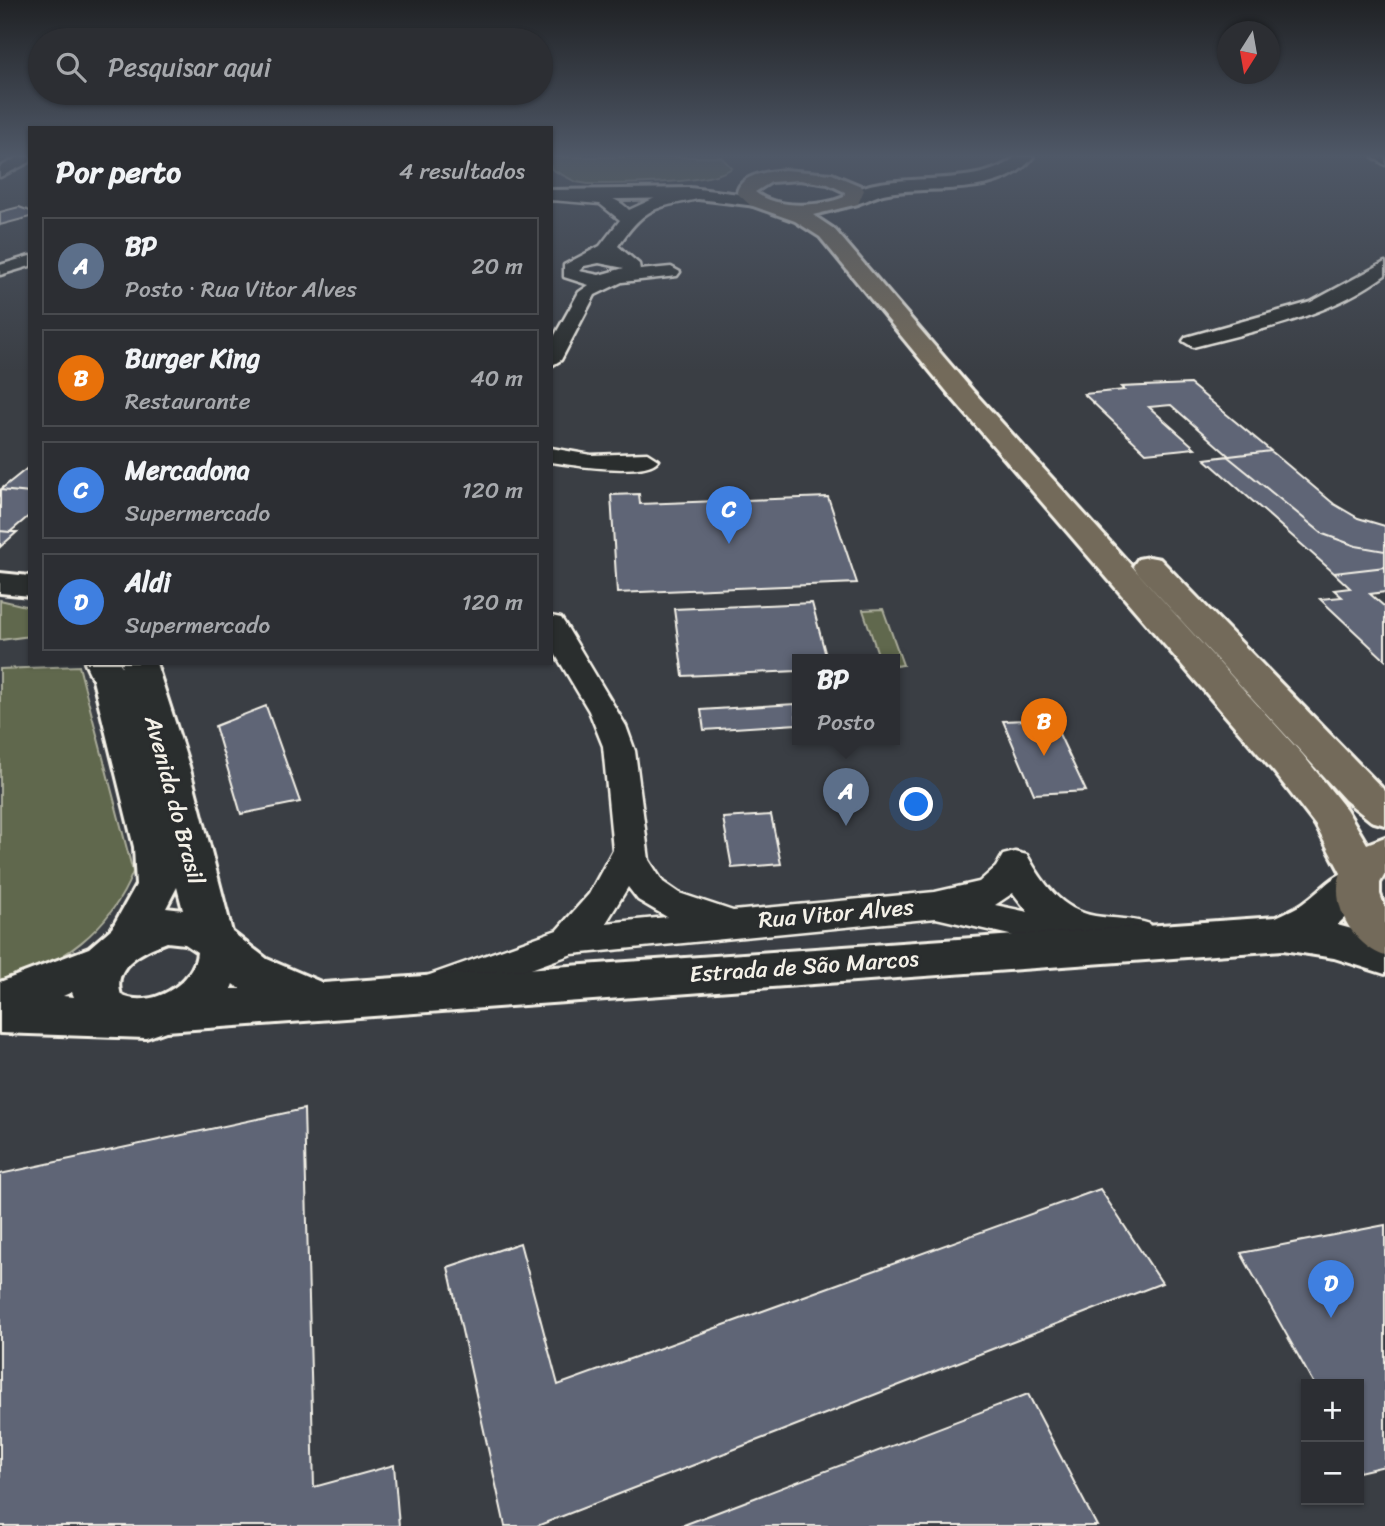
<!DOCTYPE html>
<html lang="pt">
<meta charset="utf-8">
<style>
body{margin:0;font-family:Sriracha,sans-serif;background:#34363b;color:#f1f3f6}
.controls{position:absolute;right:21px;bottom:21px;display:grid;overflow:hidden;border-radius:0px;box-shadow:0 2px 5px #0004}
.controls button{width:63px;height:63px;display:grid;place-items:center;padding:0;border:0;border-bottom:2px solid #484a4e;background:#2c2e33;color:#f1f3f6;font:35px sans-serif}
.compass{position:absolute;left:1217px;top:21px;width:63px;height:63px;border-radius:50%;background:#2c2e33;box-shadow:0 2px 5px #0004;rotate:191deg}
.you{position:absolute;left:917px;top:805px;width:24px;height:24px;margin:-18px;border:5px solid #fff;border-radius:50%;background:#1a73e8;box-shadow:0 0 0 10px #1a73e833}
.badge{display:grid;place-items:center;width:46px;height:46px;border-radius:50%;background:#ffd166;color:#fff;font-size:23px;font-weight:700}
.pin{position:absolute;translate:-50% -58px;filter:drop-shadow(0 2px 4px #0008)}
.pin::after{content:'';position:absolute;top:37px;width:24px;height:21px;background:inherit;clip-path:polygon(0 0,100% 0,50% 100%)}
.popup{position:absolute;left:792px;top:654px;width:108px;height:91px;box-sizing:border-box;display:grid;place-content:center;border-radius:0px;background:#2c2e33;filter:drop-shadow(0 2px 5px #0005);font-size:23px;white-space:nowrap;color:#a6a8ac}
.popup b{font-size:26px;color:#f1f3f6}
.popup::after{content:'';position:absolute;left:50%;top:100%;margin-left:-14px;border:14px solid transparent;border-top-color:#2c2e33}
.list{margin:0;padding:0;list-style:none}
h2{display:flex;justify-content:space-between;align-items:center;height:91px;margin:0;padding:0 28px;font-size:30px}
h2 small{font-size:23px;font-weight:400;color:#a6a8ac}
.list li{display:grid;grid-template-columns:46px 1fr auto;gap:21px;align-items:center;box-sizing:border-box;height:98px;margin:0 14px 14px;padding:0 14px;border:2px solid #484a4e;border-radius:0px}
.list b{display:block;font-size:26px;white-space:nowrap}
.list p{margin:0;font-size:23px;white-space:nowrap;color:#a6a8ac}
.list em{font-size:23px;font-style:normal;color:#a6a8ac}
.icon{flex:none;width:38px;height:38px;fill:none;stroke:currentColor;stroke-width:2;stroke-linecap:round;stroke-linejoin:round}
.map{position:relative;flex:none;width:1385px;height:1526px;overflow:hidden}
.search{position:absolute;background:#2c2e33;box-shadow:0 2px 5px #0004;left:28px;top:28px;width:525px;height:77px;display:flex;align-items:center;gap:18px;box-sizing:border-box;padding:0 24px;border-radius:38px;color:#a6a8ac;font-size:26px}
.panel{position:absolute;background:#2c2e33;box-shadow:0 2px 5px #0004;left:28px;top:126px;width:525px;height:539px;border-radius:0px}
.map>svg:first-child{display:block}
</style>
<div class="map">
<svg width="1385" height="1526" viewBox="0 0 1385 1526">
<rect width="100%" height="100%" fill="#3a3e44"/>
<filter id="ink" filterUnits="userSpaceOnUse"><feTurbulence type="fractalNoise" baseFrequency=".0143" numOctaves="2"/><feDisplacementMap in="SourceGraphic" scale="14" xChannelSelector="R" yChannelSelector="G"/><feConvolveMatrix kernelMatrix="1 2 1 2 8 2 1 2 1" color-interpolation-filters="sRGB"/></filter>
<g filter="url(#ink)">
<!-- green -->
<path fill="#61674d" stroke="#aaac9a" stroke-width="2" d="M551,157H721L732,168C708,185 620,184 588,184L576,182L551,169Z
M0,600L30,607V636L0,640Z
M883,609L903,665L895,666V660H880L863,610Z
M79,666L133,872C111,928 60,969 0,980V669Z"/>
<!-- building -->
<path fill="#5e6576" stroke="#f4f1e8" stroke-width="2" d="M19,207L30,211V217L0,225V212Z
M1190,384L1271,451L1229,456L1171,405L1149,407L1195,448L1146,453L1084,394L1124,390L1121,387Z
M1271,451L1334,504L1358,518L1385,526V567L1334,573L1205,459Z
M1227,456L1323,534L1356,546L1385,551V567L1334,573L1205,459Z
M30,466V493L0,490Z
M0,490L30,493V515L10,532L0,531Z
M639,494L640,504L828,497L857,583L617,593L611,495Z
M0,531L10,532H17L0,547Z
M1385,567V592L1370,594L1385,607V660L1320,599L1342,597L1334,590L1350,588L1334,573Z
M812,603L827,660H797V671L683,676L674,609Z
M795,704L797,724L704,730L701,710Z
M266,706L300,802L241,814L215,726Z
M1052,719L1086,791L1034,794L1003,721Z
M771,815L781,864L732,868L723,818Z
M304,1109L314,1487L394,1465L399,1526H0V1174Z
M1100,1189L1162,1283L537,1526H505L448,1267L520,1243L558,1385Z
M1385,1225V1466L1359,1472V1384H1314L1241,1253Z
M1028,1394L1097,1526H681Z"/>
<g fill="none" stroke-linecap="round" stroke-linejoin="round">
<!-- minor casing -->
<g stroke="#f4f1e8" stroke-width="5">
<path id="minor" d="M19,157H30V162L0,177V167Z
M1373,157H1385V165Z
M701,190L706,191V197C658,209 649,201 618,246L639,264L640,270L671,267L680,272L677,276L622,282L595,295L561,360L551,366V342L579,292L589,285L564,277V265L600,246L620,220L600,204L551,200V192C577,192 611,190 629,210L655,198ZM599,263L624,268L599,275L579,271L584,266Z
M30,256V266L0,275V265Z
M1385,262V275C1328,317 1260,330 1193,347L1183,341L1186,337L1311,302Z
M551,448L591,455L647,453L658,460C646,477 571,465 551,462Z
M551,616L561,618L565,624L626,726L635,751L649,860L663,882L679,893L733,911L935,892L979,882L996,867L1003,855L1015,852L1027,855C1043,883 1061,910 1095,916C1114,919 1132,918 1150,924L1155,934L1150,944L1137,948L1040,942L936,918L572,954L437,1003L424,999L418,988L424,977L557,930L589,894L613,850L603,746L589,711L551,647ZM628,887L638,900L667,917L606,923ZM1013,893L1028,912L995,905Z"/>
</g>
<!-- tertiary casing -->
<g stroke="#f4f1e8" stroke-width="6">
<path id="tertiary" d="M690,188L756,196L765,201L756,206L690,198L551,200V190Z
M0,573L30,576V596L0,593Z
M85,663H120L122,667L121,663H156L189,766L232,932L267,959L323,983L1276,917C1286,912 1298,908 1306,901C1330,884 1339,863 1373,873L1379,884C1370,901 1351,910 1337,925L1385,938V974L1334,958L1283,950L166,1031L146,1038L0,1033V982L89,948L112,928L136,885L134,847L93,680ZM177,887L183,910L166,908ZM167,942L185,944L197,952C195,984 150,1010 121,995C111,965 145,950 167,942ZM233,984L234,985L241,989H231ZM72,992L74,997L63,996Z"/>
</g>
<!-- secondary casing -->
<g stroke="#f4f1e8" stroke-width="6">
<path id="secondary" d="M1015,157H1033C1000,200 929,184 883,194C872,197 863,203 852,205L843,200C872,165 974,194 1015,157Z"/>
</g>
<!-- primary casing -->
<g stroke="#f4f1e8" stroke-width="6">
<path id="primary" d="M784,170L832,174L861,186L864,190L858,204L813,215L834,229L972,390L1303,755L1346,809L1367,844L1385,837V874L1380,883V894L1385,908V956C1354,946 1329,905 1341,873L1316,826L1275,773L954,400L820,237L795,221L750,205L737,193C740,174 768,172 784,170ZM800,180L828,184L845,192L844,197C820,207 776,209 755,192L771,182Z
M1149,557L1160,559L1385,791V825L1371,821L1345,800L1138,573L1133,566L1138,559Z"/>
</g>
<!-- minor -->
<use href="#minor" fill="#2a2d2e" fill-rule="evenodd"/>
<!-- tertiary -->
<use href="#tertiary" fill="#2a2d2e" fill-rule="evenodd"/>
<!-- secondary -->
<use href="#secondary" fill="#2a2d2e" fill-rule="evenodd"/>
<!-- primary -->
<use href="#primary" fill="#736b5a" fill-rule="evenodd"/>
</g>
</g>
<!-- sky -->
<linearGradient id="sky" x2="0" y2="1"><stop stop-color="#202225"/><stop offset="0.42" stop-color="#4f5867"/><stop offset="1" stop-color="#4f5867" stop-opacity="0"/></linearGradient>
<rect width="1385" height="371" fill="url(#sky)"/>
<g text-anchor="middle" stroke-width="6" stroke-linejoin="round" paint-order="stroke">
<!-- street labels -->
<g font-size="23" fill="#f4f1e8" stroke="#2a2d2e">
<text transform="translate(175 800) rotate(75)" y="8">Avenida do Brasil</text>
<text transform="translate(836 913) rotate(-5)" y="8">Rua Vitor Alves</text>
<text transform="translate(804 966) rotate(-4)" y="8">Estrada de São Marcos</text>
</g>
</g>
</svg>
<div class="controls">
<button>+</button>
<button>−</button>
</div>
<svg class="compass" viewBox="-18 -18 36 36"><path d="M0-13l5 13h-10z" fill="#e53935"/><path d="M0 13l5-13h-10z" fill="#a6a8ac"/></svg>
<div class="you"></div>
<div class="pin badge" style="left:846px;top:826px;background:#5c6f8a">A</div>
<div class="popup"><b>BP</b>Posto</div>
<div class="pin badge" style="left:1044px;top:756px;background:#e8710a">B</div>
<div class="pin badge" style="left:729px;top:544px;background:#3f7fe0">C</div>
<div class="pin badge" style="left:1331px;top:1318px;background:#3f7fe0">D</div>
<div class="search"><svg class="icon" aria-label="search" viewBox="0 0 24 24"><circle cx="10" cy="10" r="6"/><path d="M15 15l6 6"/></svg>Pesquisar aqui</div>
<section class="panel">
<h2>Por perto<small>4 resultados</small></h2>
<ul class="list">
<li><span class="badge" style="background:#5c6f8a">A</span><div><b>BP</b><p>Posto · Rua Vitor Alves</p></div><em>20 m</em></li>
<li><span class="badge" style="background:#e8710a">B</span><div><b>Burger King</b><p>Restaurante</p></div><em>40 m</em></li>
<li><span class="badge" style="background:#3f7fe0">C</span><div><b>Mercadona</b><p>Supermercado</p></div><em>120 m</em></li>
<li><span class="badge" style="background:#3f7fe0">D</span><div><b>Aldi</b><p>Supermercado</p></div><em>120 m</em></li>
</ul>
</section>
</div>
